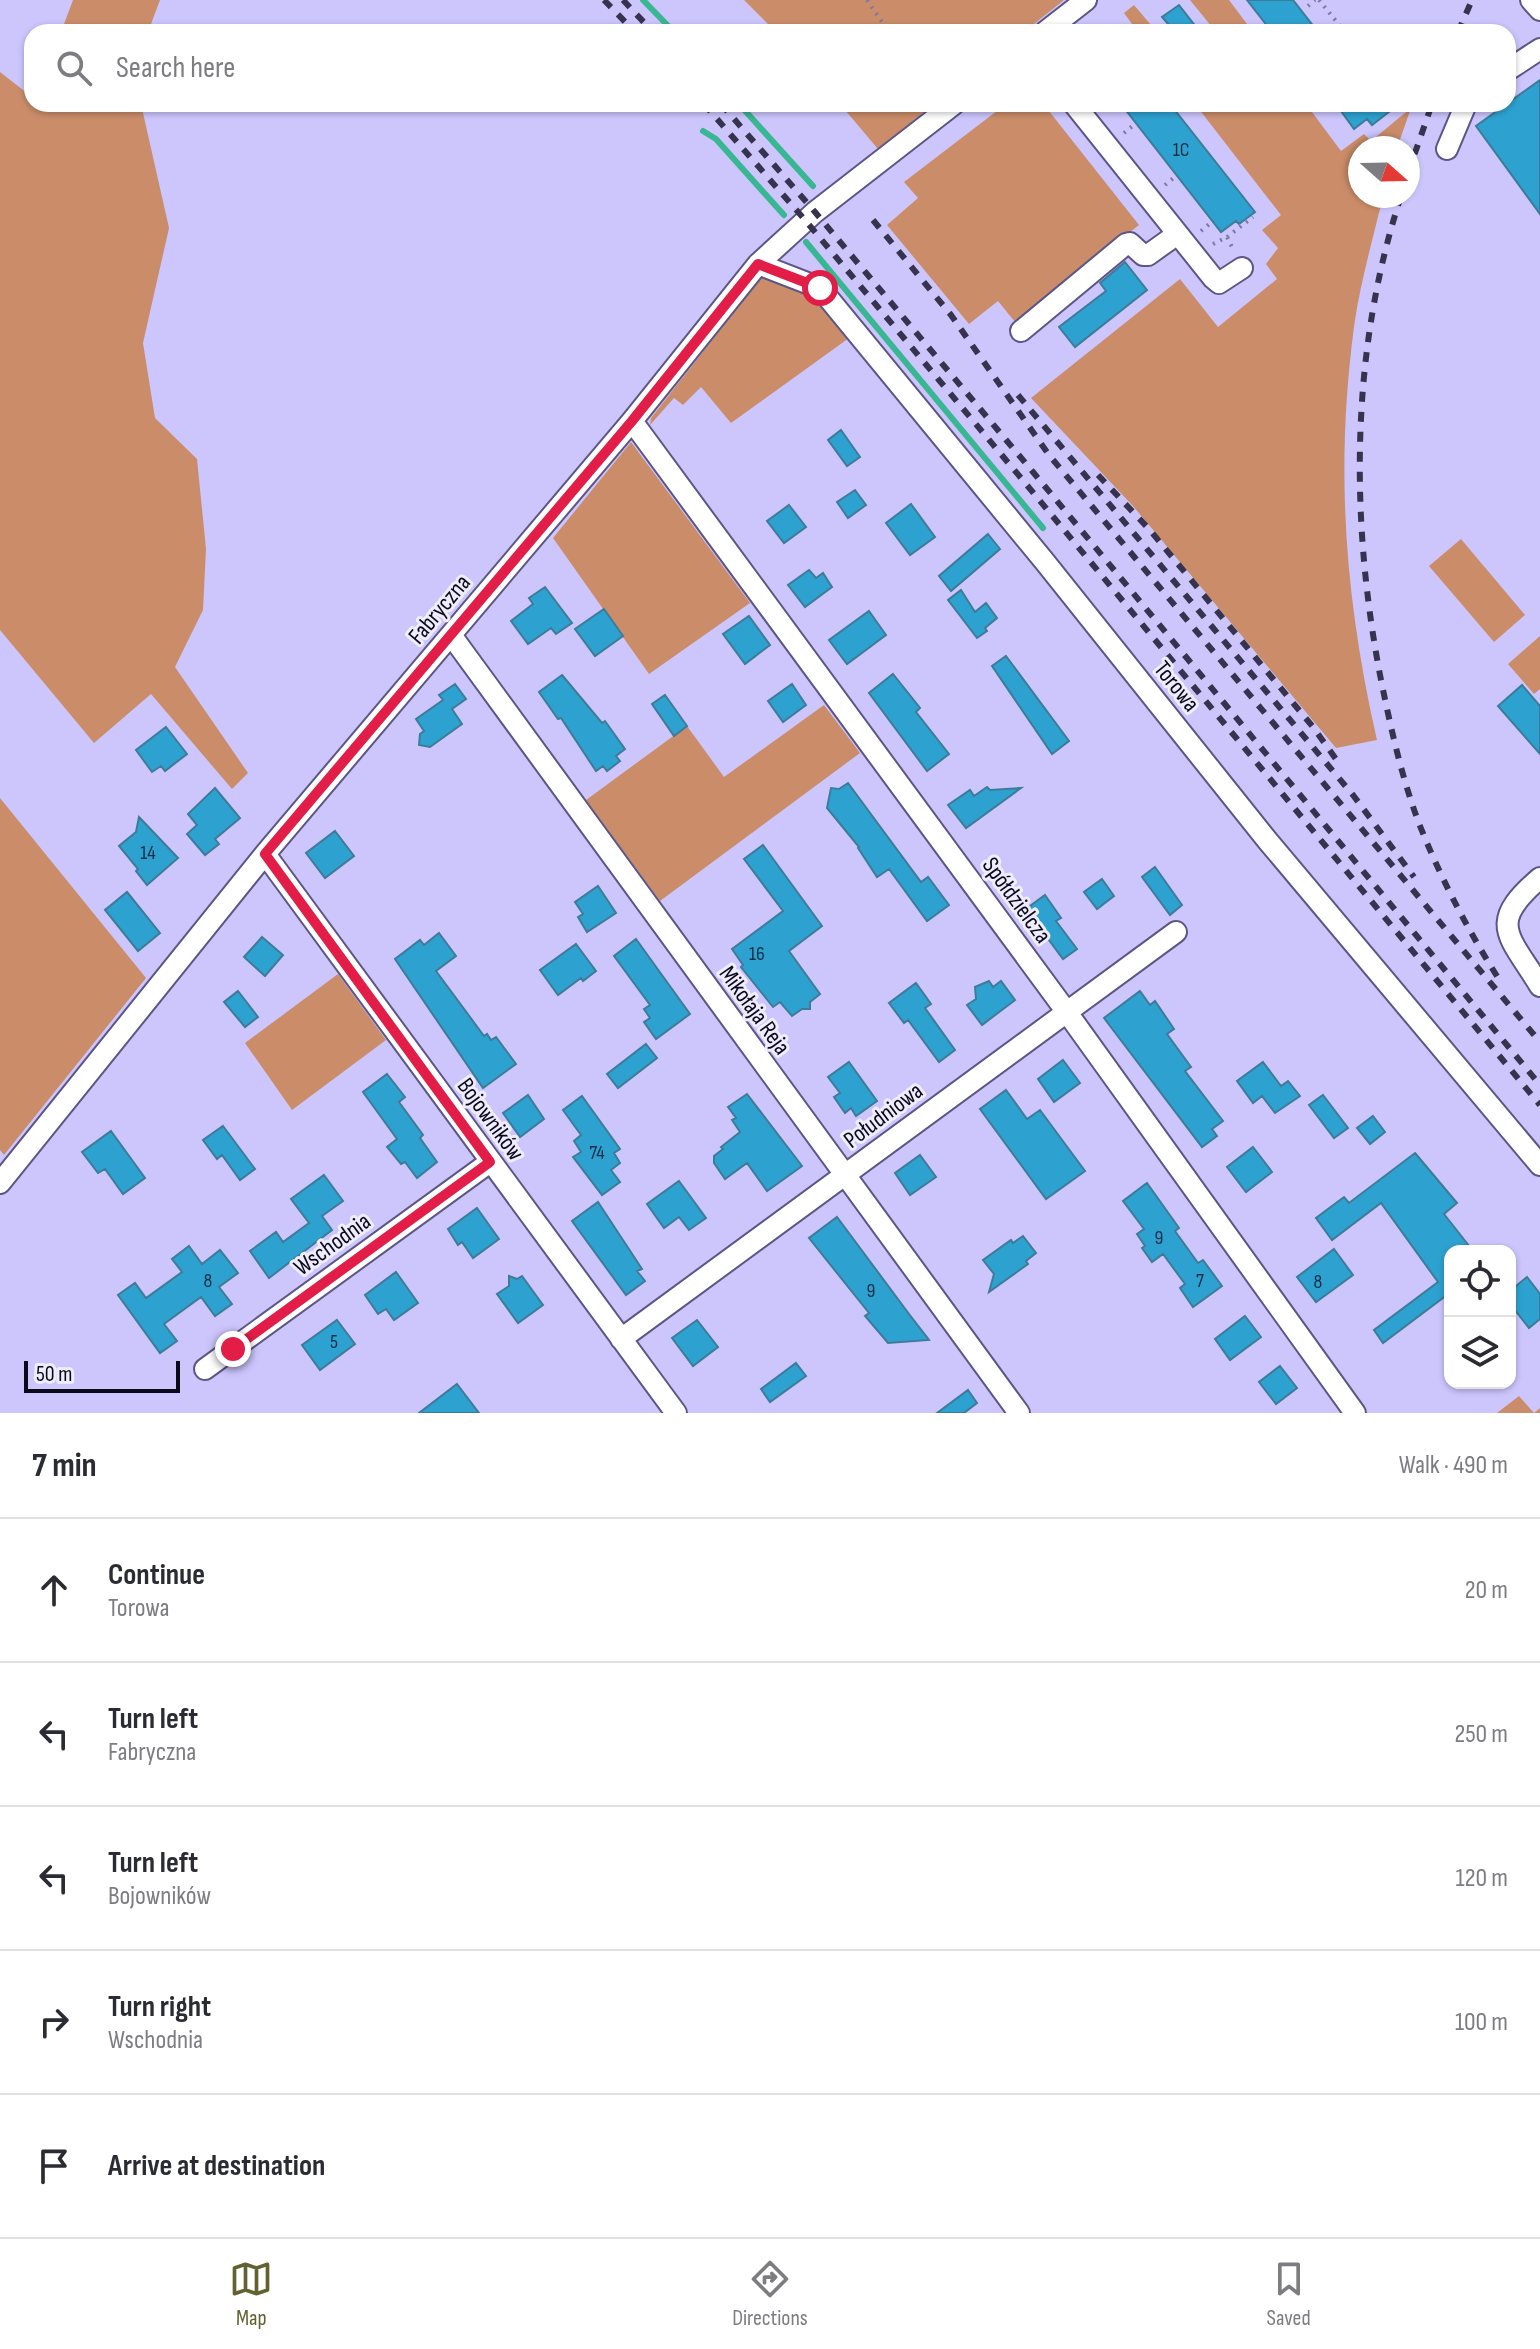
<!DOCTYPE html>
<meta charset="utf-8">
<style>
body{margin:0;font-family:"Sofia Sans Condensed",sans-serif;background:#f7f7f7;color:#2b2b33}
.controls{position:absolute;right:24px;bottom:24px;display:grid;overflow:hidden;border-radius:16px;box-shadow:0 2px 6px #0004}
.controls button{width:72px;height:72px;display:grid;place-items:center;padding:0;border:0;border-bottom:2px solid #e1e1e2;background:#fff;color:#2b2b33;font:40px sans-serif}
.compass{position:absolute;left:1348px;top:136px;width:72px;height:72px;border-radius:50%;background:#fff;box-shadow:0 2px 6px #0004;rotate:110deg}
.scale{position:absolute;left:24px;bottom:20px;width:156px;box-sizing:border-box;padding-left:8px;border:4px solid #0b081a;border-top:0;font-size:22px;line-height:28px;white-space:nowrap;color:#0b081a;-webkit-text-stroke:6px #eeecfd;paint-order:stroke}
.stop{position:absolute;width:24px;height:24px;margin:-18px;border:6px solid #e11d48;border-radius:50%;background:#fff}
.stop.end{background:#e11d48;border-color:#fff;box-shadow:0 2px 8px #0008}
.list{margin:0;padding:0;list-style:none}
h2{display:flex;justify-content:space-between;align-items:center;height:104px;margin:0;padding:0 32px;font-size:34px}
h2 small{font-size:26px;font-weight:400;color:#7c7c81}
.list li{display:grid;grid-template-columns:52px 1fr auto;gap:24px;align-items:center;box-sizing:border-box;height:144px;padding:0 32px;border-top:2px solid #e1e1e2}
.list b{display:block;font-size:30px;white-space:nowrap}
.list p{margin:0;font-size:26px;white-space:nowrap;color:#7c7c81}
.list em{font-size:26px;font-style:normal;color:#7c7c81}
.icon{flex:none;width:44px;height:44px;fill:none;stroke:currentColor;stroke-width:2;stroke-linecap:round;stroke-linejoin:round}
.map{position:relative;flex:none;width:1540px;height:1413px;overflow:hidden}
.search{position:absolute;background:#fff;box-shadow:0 2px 6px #0004;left:24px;right:24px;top:24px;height:88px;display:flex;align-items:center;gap:20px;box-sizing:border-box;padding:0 28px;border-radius:24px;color:#7c7c81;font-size:30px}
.sheet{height:824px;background:#fff}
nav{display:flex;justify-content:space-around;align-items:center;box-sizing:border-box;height:112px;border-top:2px solid #e1e1e2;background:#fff;font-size:22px;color:#7c7c81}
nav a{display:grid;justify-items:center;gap:4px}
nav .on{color:#616230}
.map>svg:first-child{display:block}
</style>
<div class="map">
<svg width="1540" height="1413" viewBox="0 0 1540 1413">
<rect width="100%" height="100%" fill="#ccc6fd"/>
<!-- green -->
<path fill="#cb8d69" d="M73,0H160L148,32H61Z
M744,0H1064L1024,32H776Z
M1190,0H1229L1253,32H1216Z
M1134,5L1157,32H1138L1124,13Z
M0,72L32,97V104H141L169,228L143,343L155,418L197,459L206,549L203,610L175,667L248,773L232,789L151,694L94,743L0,630Z
M840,104H934L878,149Z
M1006,104H1046L1045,106L1139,225L1015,322L998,301L969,324L887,225L918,198L904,182Z
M1195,104H1306L1341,151L1364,134L1371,141L1411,108L1397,148H1360V196H1383C1373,239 1360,283 1354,327C1335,471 1345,599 1377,740L1336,748L1133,506L1031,398L1180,279L1218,327L1277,279L1266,264L1278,248L1262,230L1281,215Z
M761,278C804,279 825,307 849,338L731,423L701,387L683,405L674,398L650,425L651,418Z
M631,442L750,603L649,674L553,538Z
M1461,539L1525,615L1494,642L1429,566Z
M1540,636V689L1534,694L1508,664Z
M824,705L860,753L660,901L586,800L687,726L724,777Z
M0,798L146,978L4,1155L0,1150Z
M338,974L386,1040L292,1110L245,1043Z
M1519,1396L1534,1413L1540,1408V1413H1497Z"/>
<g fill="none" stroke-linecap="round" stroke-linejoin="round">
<!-- stream -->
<path stroke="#39b692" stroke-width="6" d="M643,0L674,32
M739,104L813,186
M703,131L716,139L784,215
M806,242L1043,528"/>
</g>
<!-- building -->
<path fill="#2da2d0" stroke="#3e7b98" stroke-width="2" d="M1247,0H1293L1318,32H1272Z
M1179,5L1200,32H1175L1162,17Z
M1540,80V214L1476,126Z
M1121,104H1170L1255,212L1239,224L1236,221L1221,232Z
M1336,104H1399L1372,125L1367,119L1354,129Z
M1125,262L1147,290L1075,347L1059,327L1106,291L1100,283Z
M841,430L860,457L847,466L828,440Z
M855,490L866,505L848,518L837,502Z
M911,504L935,537L910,555L886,523Z
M789,505L806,527L784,543L767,521Z
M988,534L1000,549L951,591L939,576Z
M809,570L816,578L823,573L832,587L805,607L788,585Z
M545,587L572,623L556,634L551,628L528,644L511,621L533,604L529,598Z
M961,590L975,612L986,603L997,618L985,628L987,631L977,638L948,600Z
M604,609L623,636L595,656L575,629Z
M869,611L886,635L847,664L829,640Z
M749,616L770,645L745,664L723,634Z
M1006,656L1069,741L1052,754L992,666Z
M893,674L920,708L916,712L949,754L927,771L869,693Z
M562,675L602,723L605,721L625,749L616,756L620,761L607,771L603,766L596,771L561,718L558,719L539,692Z
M455,684L466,699L452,709L462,724L430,747L419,745L420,734L424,731L416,719L443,700L439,695Z
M792,684L806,705L783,722L768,701Z
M1522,685L1540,706V754L1498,706Z
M665,695L687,726L674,736L652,704Z
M166,727L187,754L165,771L161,766L152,772L136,750Z
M848,783L921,882L928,877L949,905L927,921L889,869L877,877L858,848L859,847L827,808L831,788L839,789Z
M987,787L990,790L1021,788L966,828L948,805L970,790L974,796Z
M215,788L240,818L215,839L219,844L205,855L187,834L197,825L188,814Z
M139,817L178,858L147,885L136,871L138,869L119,846L136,832Z
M335,831L354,856L325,878L306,853Z
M763,845L822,926L789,951L820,994L810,1002V1009H802L792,1016L780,1002L773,1007L741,967L743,965L732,949L783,911L744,859Z
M1155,867L1182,905L1170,915L1142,877Z
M1102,879L1114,896L1097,909L1084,892Z
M598,886L616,913L587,932L578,917L583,914L575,902Z
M127,892L160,933L138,951L105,910Z
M1045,895L1061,918L1056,921L1077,949L1063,959L1026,909Z
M439,933L456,956L436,971L484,1036L487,1034L491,1040L496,1037L516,1064L483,1088L395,959L420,940L424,945Z
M262,937L283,955L265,976L244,957Z
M636,939L690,1014L656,1039L644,1022L650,1018L644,1009L650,1005L614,956Z
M576,944L596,971L583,981L581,978L558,995L540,970Z
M989,981L993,987L1001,981L1015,1000L982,1025L967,1005L976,999L975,987Z
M916,983L931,1004L925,1008L955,1050L939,1062L908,1020L904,1023L889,1003Z
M238,991L258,1017L245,1027L224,1002Z
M1140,991L1150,1005L1155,1001L1174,1029L1167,1034L1191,1067L1185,1071L1223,1121L1212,1129L1217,1136L1202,1147L1104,1018Z
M646,1044L657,1058L618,1088L607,1074Z
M1063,1060L1080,1083L1054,1102L1038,1079Z
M849,1062L877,1101L856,1116L851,1108L845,1113L834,1097L840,1093L828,1077Z
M1263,1062L1281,1086L1288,1081L1300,1096L1275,1113L1262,1096L1253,1103L1237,1081Z
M387,1074L405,1097L399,1102L423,1135L420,1138L437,1162L417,1178L405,1162L401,1164L387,1147L397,1139L363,1092Z
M1006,1090L1027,1119L1040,1110L1085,1171L1046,1199L980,1109Z
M747,1094L802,1166L767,1191L747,1163L725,1179L714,1163V1156L723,1149L721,1147L740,1132L732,1120L736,1118L728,1107Z
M528,1095L544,1119L520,1137L503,1113Z
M1323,1095L1348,1128L1334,1138L1309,1105Z
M582,1096L620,1149L614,1153L620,1163L611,1170L620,1182L602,1195L573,1157L581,1152L574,1141L581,1135L563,1110Z
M1373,1116L1385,1132L1370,1144L1357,1128Z
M223,1126L255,1169L240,1180L222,1155L217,1159L203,1140Z
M111,1131L145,1178L123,1194L105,1169L98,1173L82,1152Z
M1253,1147L1272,1172L1246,1192L1227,1167Z
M1415,1153L1457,1203L1444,1214L1473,1251H1450V1299L1447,1295L1383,1343L1374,1330L1438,1282L1381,1203L1332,1240L1316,1218L1344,1197L1349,1203Z
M920,1155L936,1177L910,1195L895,1173Z
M324,1175L343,1201L322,1216L332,1230L269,1278L250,1251L276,1232L283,1242L309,1223L291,1199Z
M679,1181L706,1218L689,1230L679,1217L664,1228L647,1204Z
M1147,1183L1179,1228L1175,1231L1198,1263L1203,1260L1222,1286L1193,1307L1180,1288L1185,1284L1163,1254L1152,1262L1142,1248L1145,1246L1137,1234L1144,1229L1123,1201Z
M598,1202L642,1269L637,1271L645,1281L626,1295L572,1221Z
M477,1208L499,1239L473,1258L462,1242L458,1245L448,1229Z
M837,1217L909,1314L929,1340L888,1343L865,1316L869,1313L809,1238Z
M1023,1236L1036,1253L1026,1261L1028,1264L989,1292L994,1274L983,1260L1011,1240L1013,1243Z
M189,1246L202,1264L220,1250L238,1273L219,1287L232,1304L215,1316L201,1297L164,1324L177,1341L160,1353L118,1295L135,1283L146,1298L182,1272L172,1259Z
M1334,1249L1353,1275L1316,1302L1297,1277Z
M396,1272L418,1303L394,1320L386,1309L378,1314L365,1295Z
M509,1276L517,1279L522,1276L543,1305L518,1323L497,1294L509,1286Z
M1527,1277L1540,1294V1319L1529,1328L1510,1304V1291Z
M1245,1316L1261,1337L1230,1360L1215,1339Z
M337,1320L355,1344L320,1370L302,1345Z
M697,1320L718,1347L693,1366L672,1338Z
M796,1363L806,1376L770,1402L761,1389Z
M1280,1366L1297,1388L1276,1404L1259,1382Z
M457,1384L479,1413H419Z
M968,1390L977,1403L964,1413H937Z"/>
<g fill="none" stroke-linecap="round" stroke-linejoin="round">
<!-- minor casing -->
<g stroke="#5c5585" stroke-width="24">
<path id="minor" d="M1531,0L1540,10
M1045,32L1086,0
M1508,70L1540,49
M1074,104L1213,278L1219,283L1242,268
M1447,149L1466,104
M758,264L820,288L1045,562L1267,840L1540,1165
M1021,331L1126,244L1130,243L1143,255H1148L1176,235
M632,421L1066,1011L1355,1413
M451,635L1019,1413
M265,854L676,1413
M1540,878C1486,924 1509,935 1540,986
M0,1183L265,854L632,421L758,264L815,212L954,104
M621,1339L1176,932
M205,1369L490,1162"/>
</g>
<!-- path -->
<path stroke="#7e79a1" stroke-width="4" stroke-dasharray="2 6" stroke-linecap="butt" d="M867,0L889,32
M1319,0L1345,32
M1308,6L1315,0
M1124,133L1136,123
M1165,185L1177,175
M1201,231L1213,221
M1227,237L1253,217
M1213,244L1227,237L1234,251"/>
<!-- minor -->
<use href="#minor" stroke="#fff" stroke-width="20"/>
<!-- rail -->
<path stroke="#37334e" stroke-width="6" stroke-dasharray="10 10" stroke-linecap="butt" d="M604,0L635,32
M623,0L653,32
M1458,32L1472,0
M704,104L805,220L1026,484L1540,1105
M721,104L815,212L1033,472L1540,1085
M1408,173L1432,104
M1401,196C1350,352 1350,521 1381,680C1391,729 1402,779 1420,826C1442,881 1469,932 1500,981
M873,220L951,315L1049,455L1540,1042
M1018,395L1353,795L1414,877
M1098,475L1149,529L1313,727L1341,766"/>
</g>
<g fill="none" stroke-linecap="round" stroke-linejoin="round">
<!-- route -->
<path stroke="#e11d48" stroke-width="10" d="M233,1349L490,1162L265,854L632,421L758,264L820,288"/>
</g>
<g text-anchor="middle" stroke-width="6" stroke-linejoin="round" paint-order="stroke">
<!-- number labels -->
<g font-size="20" fill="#142e48">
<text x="1181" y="156">1C</text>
<text x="148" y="859">14</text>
<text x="757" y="960">16</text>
<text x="597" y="1159">74</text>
<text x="1159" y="1244">9</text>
<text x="208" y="1287">8</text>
<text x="1200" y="1287">7</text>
<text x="1318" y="1288">8</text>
<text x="871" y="1297">9</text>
<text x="334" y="1348">5</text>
</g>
<!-- street labels -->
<g font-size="24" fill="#0b081a" stroke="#eeecfd">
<text transform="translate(439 609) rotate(-50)" y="8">Fabryczna</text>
<text transform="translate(1177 686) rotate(51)" y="8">Torowa</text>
<text transform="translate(1017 900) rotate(54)" y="8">Spółdzielcza</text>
<text transform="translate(755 1010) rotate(54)" y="8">Mikołaja Reja</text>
<text transform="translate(883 1115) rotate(-37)" y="8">Południowa</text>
<text transform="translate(491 1119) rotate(54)" y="8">Bojowników</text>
<text transform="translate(332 1244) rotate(-36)" y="8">Wschodnia</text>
</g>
</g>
</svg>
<div class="controls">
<button><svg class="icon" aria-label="locate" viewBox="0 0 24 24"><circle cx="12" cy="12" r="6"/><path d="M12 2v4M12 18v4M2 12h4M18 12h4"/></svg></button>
<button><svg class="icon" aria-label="layers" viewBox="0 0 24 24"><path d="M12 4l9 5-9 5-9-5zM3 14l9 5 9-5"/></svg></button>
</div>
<svg class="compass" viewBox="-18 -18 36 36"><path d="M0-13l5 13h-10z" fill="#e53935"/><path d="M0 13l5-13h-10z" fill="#7c7c81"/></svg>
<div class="scale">50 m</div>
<div class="stop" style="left:820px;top:288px"></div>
<div class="stop end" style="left:233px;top:1349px"></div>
<div class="search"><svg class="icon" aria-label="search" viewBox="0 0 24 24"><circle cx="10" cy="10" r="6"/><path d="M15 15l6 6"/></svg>Search here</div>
</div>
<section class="sheet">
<h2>7 min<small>Walk · 490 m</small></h2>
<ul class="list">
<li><svg class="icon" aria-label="ahead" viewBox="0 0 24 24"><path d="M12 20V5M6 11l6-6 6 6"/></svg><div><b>Continue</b><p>Torowa</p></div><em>20 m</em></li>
<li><svg class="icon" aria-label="left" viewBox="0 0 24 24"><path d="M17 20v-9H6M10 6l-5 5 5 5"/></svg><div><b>Turn left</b><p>Fabryczna</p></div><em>250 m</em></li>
<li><svg class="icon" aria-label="left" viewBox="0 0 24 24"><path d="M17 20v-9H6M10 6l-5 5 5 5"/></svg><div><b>Turn left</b><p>Bojowników</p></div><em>120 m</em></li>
<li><svg class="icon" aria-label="right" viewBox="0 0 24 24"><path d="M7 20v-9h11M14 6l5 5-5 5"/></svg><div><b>Turn right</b><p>Wschodnia</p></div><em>100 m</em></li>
<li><svg class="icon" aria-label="arrive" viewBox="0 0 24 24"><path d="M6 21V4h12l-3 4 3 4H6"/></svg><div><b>Arrive at destination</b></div></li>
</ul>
</section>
<nav>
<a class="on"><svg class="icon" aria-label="map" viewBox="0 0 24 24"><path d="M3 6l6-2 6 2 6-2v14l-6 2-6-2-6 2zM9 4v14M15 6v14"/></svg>Map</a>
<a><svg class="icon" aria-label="directions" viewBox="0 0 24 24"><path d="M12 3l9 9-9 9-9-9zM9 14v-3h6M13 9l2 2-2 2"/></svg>Directions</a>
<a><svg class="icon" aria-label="saved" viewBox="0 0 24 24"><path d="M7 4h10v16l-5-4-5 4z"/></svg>Saved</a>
</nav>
